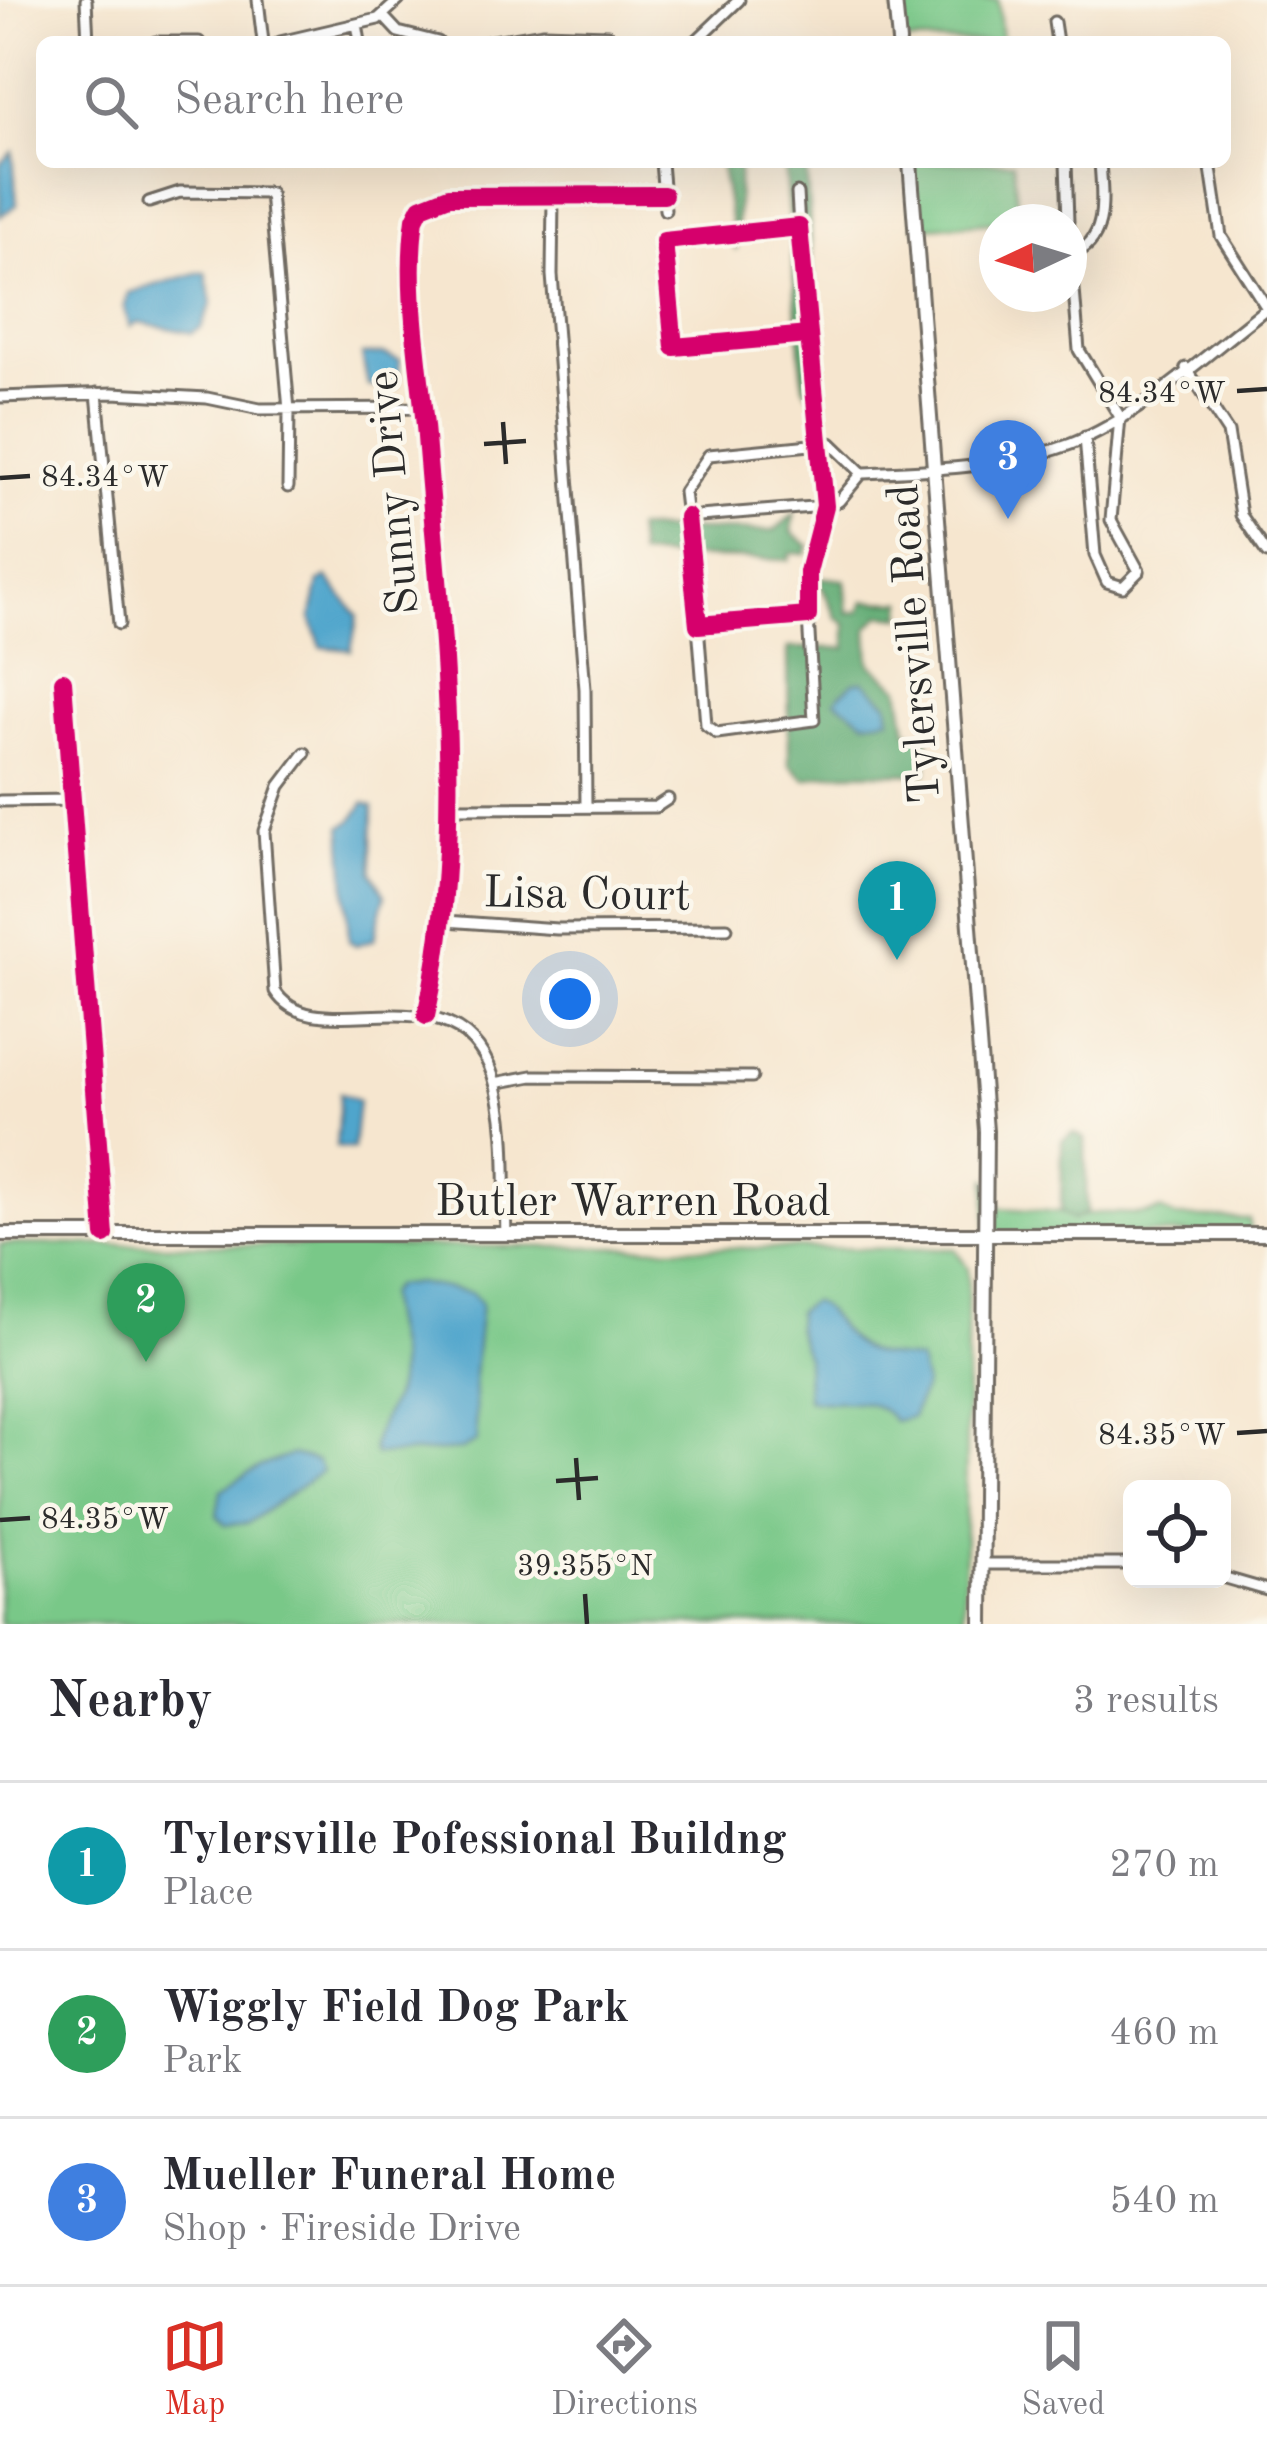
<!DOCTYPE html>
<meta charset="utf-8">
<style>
body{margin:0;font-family:"Old Standard TT",serif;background:#f7f7f7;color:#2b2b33}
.controls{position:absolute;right:36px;bottom:36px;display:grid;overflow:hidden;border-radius:18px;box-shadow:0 12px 48px #0002}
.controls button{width:108px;height:108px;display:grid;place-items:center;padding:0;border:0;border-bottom:3px solid #e1e1e2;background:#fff;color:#2b2b33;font:60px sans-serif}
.compass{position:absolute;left:979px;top:204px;width:108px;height:108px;border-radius:50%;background:#fff;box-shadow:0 12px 48px #0002;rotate:266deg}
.you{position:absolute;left:570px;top:999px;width:42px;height:42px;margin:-30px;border:9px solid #fff;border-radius:50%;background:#1a73e8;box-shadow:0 0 0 18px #1a73e833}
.badge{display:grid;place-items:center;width:78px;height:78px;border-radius:50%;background:#d93025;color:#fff;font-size:39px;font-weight:700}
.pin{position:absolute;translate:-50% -99px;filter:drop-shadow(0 3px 6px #0008)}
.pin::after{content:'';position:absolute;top:63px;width:42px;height:36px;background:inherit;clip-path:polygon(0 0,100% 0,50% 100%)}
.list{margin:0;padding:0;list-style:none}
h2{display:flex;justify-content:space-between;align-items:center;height:156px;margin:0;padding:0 48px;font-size:51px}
h2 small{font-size:39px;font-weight:400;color:#7c7c81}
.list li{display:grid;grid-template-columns:78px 1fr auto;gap:36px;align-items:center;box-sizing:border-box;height:168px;padding:0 48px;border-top:3px solid #e1e1e2}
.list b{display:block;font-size:45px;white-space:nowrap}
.list p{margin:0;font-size:39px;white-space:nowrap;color:#7c7c81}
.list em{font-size:39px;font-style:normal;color:#7c7c81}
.icon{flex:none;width:66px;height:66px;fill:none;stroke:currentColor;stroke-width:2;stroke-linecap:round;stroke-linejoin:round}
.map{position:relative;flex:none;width:1267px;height:1624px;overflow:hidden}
.search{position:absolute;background:#fff;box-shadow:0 12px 48px #0002;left:36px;right:36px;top:36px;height:132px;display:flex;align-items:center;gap:30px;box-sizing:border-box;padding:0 42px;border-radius:18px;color:#7c7c81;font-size:45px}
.sheet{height:660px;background:#fff}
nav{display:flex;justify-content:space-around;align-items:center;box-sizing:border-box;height:168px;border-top:3px solid #e1e1e2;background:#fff;font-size:33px;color:#7c7c81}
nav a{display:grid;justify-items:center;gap:6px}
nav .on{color:#d93025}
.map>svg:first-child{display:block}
</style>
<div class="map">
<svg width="1267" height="1624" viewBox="0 0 1267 1624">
<rect width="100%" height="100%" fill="#fbf7ec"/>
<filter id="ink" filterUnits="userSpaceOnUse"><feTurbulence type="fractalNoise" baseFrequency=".00833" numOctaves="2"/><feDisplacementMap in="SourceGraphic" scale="24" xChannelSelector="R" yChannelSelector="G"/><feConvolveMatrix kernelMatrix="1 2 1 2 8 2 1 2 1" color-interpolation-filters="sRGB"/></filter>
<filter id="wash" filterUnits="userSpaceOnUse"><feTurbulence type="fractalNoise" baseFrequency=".004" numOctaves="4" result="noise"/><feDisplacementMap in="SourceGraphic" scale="48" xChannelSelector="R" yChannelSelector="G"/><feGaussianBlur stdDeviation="2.7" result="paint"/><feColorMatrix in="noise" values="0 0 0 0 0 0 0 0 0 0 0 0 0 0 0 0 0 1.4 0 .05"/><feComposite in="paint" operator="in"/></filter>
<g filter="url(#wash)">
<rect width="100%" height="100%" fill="#f6e6cf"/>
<!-- green -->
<path fill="#79c888" stroke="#527a5a" stroke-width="3" d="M895,0H998L1002,42H899Z
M910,162H1013L1019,220L915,228Z
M987,1178L1001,1208L1061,1212L1073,1220C1100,1205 1132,1220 1161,1210L1175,1217L1249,1219L1250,1234H987Z
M0,1244L955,1249L968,1268L964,1624H0Z"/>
<!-- forest -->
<path fill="#62ac74" stroke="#466c50" stroke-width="3" d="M720,162H739L736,251Z
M784,162H806L819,382L811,398L803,384Z
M794,514L792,532L809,546L806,554L790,553L789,560L639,556L636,529L774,531Z
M817,577L845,580L848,613L860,611L864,601L904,602L902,617L881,615L868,628L870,663L900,688L907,731L928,739L926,773C884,775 844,768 806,779L789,764L788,648H846V624L837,618Z
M1074,1133L1085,1139L1087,1213L1073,1220L1061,1212L1062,1140Z"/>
<!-- water -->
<path fill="#50a5cc" stroke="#3e687c" stroke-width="3" d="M13,152L17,205L0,216V164Z
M197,273H206L212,303L201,328L192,333L138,322L130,327L124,307L128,293Z
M383,354L400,360L397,387L368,386L362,355Z
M327,577L358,616L351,650L321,647L311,619L319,582Z
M863,681L888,703L890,718L865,721L835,700L854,682Z
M364,803L373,806L372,872L385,895L374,939L356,945L349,941L342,826L352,821Z
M340,1093L358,1101L353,1149L336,1147Z
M417,1283L472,1293L481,1304L474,1374L477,1441L462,1450L375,1455C367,1439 390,1411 395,1392C405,1359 388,1327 387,1294L394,1286Z
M811,1301C832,1311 836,1328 853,1342C874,1360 895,1354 919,1361L925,1385L912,1417L894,1421C868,1389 838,1408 807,1399L806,1356L796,1328L797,1312Z
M291,1455L317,1461L322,1471L248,1523L225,1525L217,1515L221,1490L261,1466Z"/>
</g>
<g filter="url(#ink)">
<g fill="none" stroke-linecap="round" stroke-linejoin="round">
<!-- minor casing -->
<g stroke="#726c64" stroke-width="15">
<path id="minor" d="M86,0L88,42
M258,0L263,42
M384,17L398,32L438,42
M1054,22L1057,42
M357,24L360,42
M155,42H199
M280,42L378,19L399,0
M487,42L544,33L608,35
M695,42L739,0
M661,162L665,210
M1066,162L1068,222
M1210,162L1221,236L1267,308
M797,193L799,227
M553,198L552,275L585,689L586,807
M149,202L180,192L270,193L289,410L288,487
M1069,229L1079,350L1120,417L1111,520L1139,571L1123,587L1107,582L1095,555L1085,437
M1071,254C1110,243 1102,194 1100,162
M1186,368L1228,432L1241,515L1267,553
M97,393L119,624
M0,397L113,393L207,398L260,409L423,408
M862,473L831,443L709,455L684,492L687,517L825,506L839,501L862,473C929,470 1007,468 1071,444C1142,416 1206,354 1267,308
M687,517L698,625L808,616V572L825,506L799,227L664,241L674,347L808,335
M698,625L706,725L717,733L814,720L808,616
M63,681L105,1235
M305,753L280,786L264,831L275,991C315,1056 455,962 493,1076C509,1124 504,1185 506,1235
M0,801L73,800
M447,808L656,807L668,799
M446,921L557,929L727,928
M426,1016C468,827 441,628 426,437C420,366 405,289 415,219L421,207L449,196L664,195
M495,1083L532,1076L752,1077
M983,1564H1132
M1222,1577L1267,1590"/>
</g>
<!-- major casing -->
<g stroke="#726c64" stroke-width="18">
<path id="major" d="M895,0L899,42
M910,162L986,1131L982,1624
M0,1234H1267"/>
</g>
<!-- minor -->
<use href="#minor" stroke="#fff" stroke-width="9"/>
<!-- major -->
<use href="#major" stroke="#fff" stroke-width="12"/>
<!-- cycleway casing -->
<g stroke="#fbf7ec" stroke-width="26">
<path id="cycleway" d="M687,517L698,625L808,616V572L825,506L799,227L664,241L674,347L808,335
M63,681L105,1235
M426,1016C468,827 441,628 426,437C420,366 405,289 415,219L421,207L449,196L664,195"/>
</g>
<!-- cycleway -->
<use href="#cycleway" stroke="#d6006c" stroke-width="18"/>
</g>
</g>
<!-- ticks -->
<path fill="none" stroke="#2b2b2b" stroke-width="4.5" d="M1237,391L1267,389M503,422L506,464M484,444L526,441M0,478L30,476M1237,1433L1267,1431M576,1458L579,1500M556,1481L598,1478M0,1520L30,1518M585,1594L587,1624"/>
<g text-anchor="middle" stroke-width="9" stroke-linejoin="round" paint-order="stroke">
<!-- street labels -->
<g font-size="45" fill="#2b2b2b" stroke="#fbf7ec">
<text transform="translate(391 493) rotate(-95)" y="16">Sunny Drive</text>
<text transform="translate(912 644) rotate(-94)" y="16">Tylersville Road</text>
<text transform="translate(587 892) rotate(1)" y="16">Lisa Court</text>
<text x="633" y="1215">Butler Warren Road</text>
</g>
</g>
<g font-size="30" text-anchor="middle" fill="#2b2b2b" stroke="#fbf7ec" stroke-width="9" stroke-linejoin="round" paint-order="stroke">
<text x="1162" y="402">84.34°W</text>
<text x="105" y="486">84.34°W</text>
<text x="1162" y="1444">84.35°W</text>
<text x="105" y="1528">84.35°W</text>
<text x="585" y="1575">39.355°N</text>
</g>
</svg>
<div class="controls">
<button><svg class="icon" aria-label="locate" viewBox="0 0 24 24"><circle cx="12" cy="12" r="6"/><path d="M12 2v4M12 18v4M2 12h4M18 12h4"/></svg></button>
</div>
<svg class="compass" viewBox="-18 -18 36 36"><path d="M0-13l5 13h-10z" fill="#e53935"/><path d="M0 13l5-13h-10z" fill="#7c7c81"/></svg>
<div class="you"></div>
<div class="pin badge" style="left:897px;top:960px;background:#0f9aa8">1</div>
<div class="pin badge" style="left:146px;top:1362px;background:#2e9e5b">2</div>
<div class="pin badge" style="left:1008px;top:519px;background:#3f7fe0">3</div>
<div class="search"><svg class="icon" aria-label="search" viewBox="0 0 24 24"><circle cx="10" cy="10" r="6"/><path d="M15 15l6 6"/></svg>Search here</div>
</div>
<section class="sheet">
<h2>Nearby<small>3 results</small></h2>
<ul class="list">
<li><span class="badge" style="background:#0f9aa8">1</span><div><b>Tylersville Pofessional Buildng</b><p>Place</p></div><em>270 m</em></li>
<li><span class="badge" style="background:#2e9e5b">2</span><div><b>Wiggly Field Dog Park</b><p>Park</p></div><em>460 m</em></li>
<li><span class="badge" style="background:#3f7fe0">3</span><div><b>Mueller Funeral Home</b><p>Shop · Fireside Drive</p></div><em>540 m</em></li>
</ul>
</section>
<nav>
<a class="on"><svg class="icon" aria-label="map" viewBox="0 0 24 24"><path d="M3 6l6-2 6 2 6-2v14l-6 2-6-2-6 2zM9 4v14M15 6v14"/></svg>Map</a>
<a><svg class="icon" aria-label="directions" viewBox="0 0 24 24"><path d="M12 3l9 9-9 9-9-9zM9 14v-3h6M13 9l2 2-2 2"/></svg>Directions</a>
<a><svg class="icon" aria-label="saved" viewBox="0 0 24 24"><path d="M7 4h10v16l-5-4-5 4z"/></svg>Saved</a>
</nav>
